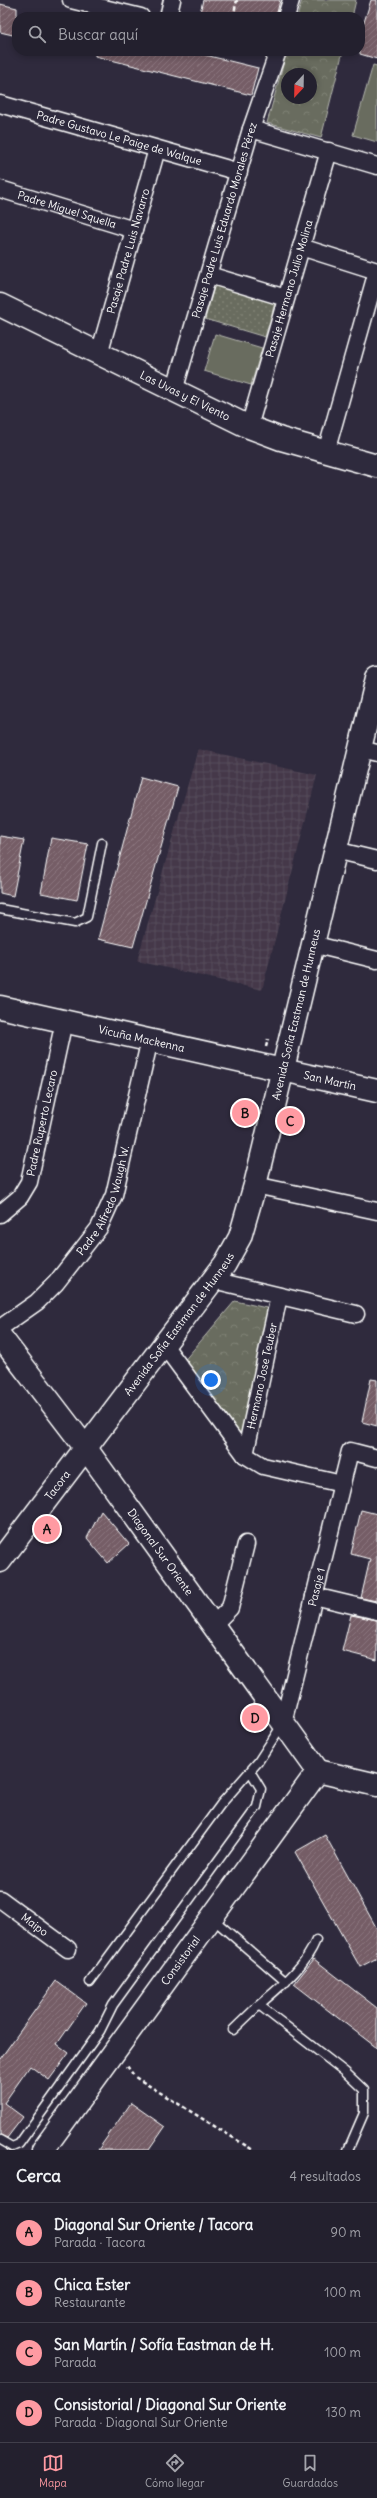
<!DOCTYPE html>
<html lang="es">
<meta charset="utf-8">
<style>
body{margin:0;font-family:Delius,sans-serif;background:#2f2d3a;color:#f1f3f6}
.compass{position:absolute;left:281px;top:68px;width:36px;height:36px;border-radius:50%;background:#23202e;box-shadow:0 2px 6px #0003;rotate:202deg}
.you{position:absolute;left:211px;top:1380px;width:14px;height:14px;margin:-10px;border:3px solid #fff;border-radius:50%;background:#1a73e8;box-shadow:0 0 0 6px #1a73e833}
.badge{display:grid;place-items:center;width:26px;height:26px;border-radius:50%;background:#ff9aa2;color:#111;font-size:13px;font-weight:700}
.pin{position:absolute;translate:-50% -50%;border:2px solid #fff;box-shadow:0 1px 4px #0006}
.list{margin:0;padding:0;list-style:none}
h2{display:flex;justify-content:space-between;align-items:center;height:52px;margin:0;padding:0 16px;font-size:17px}
h2 small{font-size:13px;font-weight:400;color:#a3a3aa}
.list li{display:grid;grid-template-columns:26px 1fr auto;gap:12px;align-items:center;box-sizing:border-box;height:60px;padding:0 16px;border-top:1px solid #403e4a}
.list b{display:block;font-size:15px;white-space:nowrap}
.list p{margin:0;font-size:13px;white-space:nowrap;color:#a3a3aa}
.list em{font-size:13px;font-style:normal;color:#a3a3aa}
.icon{flex:none;width:22px;height:22px;fill:none;stroke:currentColor;stroke-width:2;stroke-linecap:round;stroke-linejoin:round}
.map{position:relative;flex:none;width:377px;height:2150px;overflow:hidden}
.search{position:absolute;background:#23202e;box-shadow:0 2px 6px #0003;left:12px;right:12px;top:12px;height:44px;display:flex;align-items:center;gap:10px;box-sizing:border-box;padding:0 14px;border-radius:16px;color:#a3a3aa;font-size:15px}
.sheet{height:292px;background:#23202e}
nav{display:flex;justify-content:space-around;align-items:center;box-sizing:border-box;height:56px;border-top:1px solid #403e4a;background:#23202e;font-size:11px;color:#a3a3aa}
nav a{display:grid;justify-items:center;gap:2px}
nav .on{color:#ff9aa2}
.map>svg:first-child{display:block}
</style>
<div class="map">
<svg width="377" height="2150" viewBox="0 0 377 2150">
<defs>
<pattern id="industrial-grid" width="8" height="8" patternUnits="userSpaceOnUse"><rect width="8" height="8" fill="#443949"/><path d="M0 4h8M4 0v8" fill="none" stroke="#574d5b"/></pattern>
<pattern id="grass-dots" width="8" height="8" patternUnits="userSpaceOnUse"><rect width="8" height="8" fill="#696c5e"/><path d="M2 2h.1M6 6h.1" fill="none" stroke="#808276" stroke-width="1.8" stroke-linecap="round"/></pattern>
<pattern id="park-crowns" width="20" height="18" patternUnits="userSpaceOnUse"><rect width="20" height="18" fill="#696c5e"/><path d="M2 6a3 3 0 1 1 6 0M12 15a3 3 0 1 1 6 0" fill="none" stroke="#808276"/></pattern>
<pattern id="building-hatch" width="6" height="6" patternUnits="userSpaceOnUse"><rect width="6" height="6" fill="#755d66"/><path d="M-1 1l2-2M0 6l6-6M5 7l2-2" fill="none" stroke="#8a757d"/></pattern>
</defs>
<rect width="100%" height="100%" fill="#2f2a3d"/>
<filter id="ink" filterUnits="userSpaceOnUse"><feTurbulence type="fractalNoise" baseFrequency=".025" numOctaves="2"/><feDisplacementMap in="SourceGraphic" scale="8" xChannelSelector="R" yChannelSelector="G"/><feConvolveMatrix kernelMatrix="1 2 1 2 8 2 1 2 1" color-interpolation-filters="sRGB"/></filter>
<g filter="url(#ink)">
<!-- industrial -->
<path fill="url(#industrial-grid)" d="M198,749L317,775L262,990L137,961Z"/>
<!-- grass -->
<path fill="url(#grass-dots)" stroke="#b4b6ae" d="M216,281L276,299L265,337L205,319Z"/>
<!-- park -->
<path fill="url(#park-crowns)" stroke="#b4b6ae" fill-rule="evenodd" d="M302,0H356L352,17H297Z
M287,51H343L321,138L267,123ZM287,74H311V98H287Z
M235,1301L271,1309L243,1443L182,1363Z"/>
<!-- garden -->
<path fill="#696c5e" stroke="#b4b6ae" d="M373,65L377,66V142L353,135Z
M215,334L262,348L251,385L204,371Z"/>
<!-- building -->
<path fill="url(#building-hatch)" stroke="#fff" d="M203,0H280L276,17H199Z
M371,0H377V59L360,54V35Z
M0,4L17,8V36L0,32Z
M95,51H189L258,68L251,95L95,56Z
M141,777L178,787L133,947L98,939Z
M0,836L24,840L13,896L0,893Z
M51,838L88,844L77,900L41,893Z
M371,1379L377,1380V1426L362,1422Z
M361,1510L377,1514V1601L361,1598L370,1559L351,1554Z
M101,1511L129,1544L108,1563L87,1538Z
M351,1615L377,1620V1660L342,1651Z
M325,1835L377,1929V1958L360,1967L295,1852Z
M314,1959L377,2008V2048L294,1984Z
M56,1981L86,2003L57,2044L69,2053L49,2080L30,2066L4,2103L23,2117L7,2138L0,2135V2059Z
M131,2103L165,2127L149,2150H98Z"/>
<g fill="none" stroke-linecap="round" stroke-linejoin="round">
<!-- lane casing -->
<g stroke="#fff" stroke-width="11">
<path id="lane" d="M0,909L75,923L87,917L102,843
M212,1918L286,1982
M316,1940C305,1967 281,1986 259,2005L345,2072L364,2090V2113L348,2150
M90,1982L221,1804L258,1762L282,1725
M233,2030L259,2005
M0,2140L12,2147L19,2144L100,2031L113,2005L257,1807L261,1789L250,1771"/>
</g>
<!-- street casing -->
<g stroke="#fff" stroke-width="19">
<g id="street">
<path d="M71,0L141,17"/>
<path d="M168,17L172,0"/>
<path d="M286,17L291,0"/>
<path id="s1" d="M0,104L239,172"/>
<path d="M251,129L377,166"/>
<path id="s2" d="M0,189L134,230"/>
<path d="M301,247L377,271L326,452"/>
<path d="M209,275L286,298"/>
<path id="s3" d="M99,354L157,149"/>
<path id="s4" d="M174,391L251,129L278,51"/>
<path id="s5" d="M249,427L329,151"/>
<path d="M360,749L377,753"/>
<path d="M335,850L377,860"/>
<path d="M312,944L377,960"/>
<path d="M255,1185L377,1211"/>
<path id="s6" d="M0,1214L20,1197L29,1182L64,1021"/>
<path d="M213,1280L356,1314"/>
<path id="s7" d="M0,1328L37,1302L56,1283L99,1228L114,1195L150,1039"/>
<path d="M164,1345L245,1455L263,1466L342,1484"/>
<path id="s8" d="M245,1455L279,1296"/>
<path d="M314,1596L377,1611"/>
<path d="M213,1625L230,1608L246,1544"/>
<path id="s9" d="M283,1723L350,1451L377,1458"/>
<path id="s10" d="M0,1899L68,1949"/>
</g>
</g>
<!-- secondary casing -->
<g stroke="#fff" stroke-width="25">
<g id="secondary">
<path id="s11" d="M0,305L249,427L281,439L377,466"/>
<path id="s12" d="M0,1007L377,1091"/>
<path id="s13" d="M0,1336L85,1447L318,1771"/>
<path id="s14" d="M0,1561L225,1264L240,1237L255,1185L377,678"/>
<path d="M318,1771L377,1785"/>
<path id="s15" d="M43,2150L318,1771"/>
</g>
</g>
<!-- path -->
<path stroke="#fff" stroke-width="2.5" stroke-dasharray="4 3" stroke-linecap="butt" d="M233,17L237,0
M266,1047L268,1039
M127,2066L135,2077L253,2150"/>
<!-- lane -->
<use href="#lane" stroke="#2f2a3d" stroke-width="8"/>
<!-- street -->
<use href="#street" stroke="#2f2a3d" stroke-width="16"/>
<!-- secondary -->
<use href="#secondary" stroke="#2f2a3d" stroke-width="22"/>
</g>
</g>
<g text-anchor="middle" stroke-width="4" stroke-linejoin="round" paint-order="stroke">
<!-- street labels -->
<g font-size="11" fill="#fff" stroke="#2f2a3d">
<text dy="4" stroke="none"><textPath href="#s1" startOffset="124">Padre Gustavo Le Paige de Walque</textPath></text>
<text dy="4" stroke="none"><textPath href="#s2" startOffset="70">Padre Miguel Squella</textPath></text>
<text dy="4" stroke="none"><textPath href="#s4" startOffset="178">Pasaje Padre Luis Eduardo Morales Pérez</textPath></text>
<text dy="4" stroke="none"><textPath href="#s3" startOffset="107">Pasaje Padre Luis Navarro</textPath></text>
<text dy="4" stroke="none"><textPath href="#s5" startOffset="144">Pasaje Hermano Julio Molina</textPath></text>
<text dy="4" stroke="none"><textPath href="#s11" startOffset="206">Las Uvas y El Viento</textPath></text>
<text dy="4" stroke="none"><textPath href="#s14" startOffset="633">Avenida Sofía Eastman de Hunneus</textPath></text>
<text dy="4" stroke="none"><textPath href="#s12" startOffset="145">Vicuña Mackenna</textPath></text>
<text dy="4" stroke="none"><textPath href="#s12" startOffset="338">San Martín</textPath></text>
<text dy="4" stroke="none"><textPath href="#s6" startOffset="104">Padre Ruperto Lecaro</textPath></text>
<text dy="4" stroke="none"><textPath href="#s7" startOffset="169">Padre Alfredo Waugh W.</textPath></text>
<text dy="4" stroke="none"><textPath href="#s14" startOffset="297">Avenida Sofía Eastman de Hunneus</textPath></text>
<text dy="4" stroke="none"><textPath href="#s8" startOffset="81">Hermano Jose Teuber</textPath></text>
<text dy="4" stroke="none"><textPath href="#s14" startOffset="95">Tacora</textPath></text>
<text dy="4" stroke="none"><textPath href="#s13" startOffset="269">Diagonal Sur Oriente</textPath></text>
<text dy="4" stroke="none"><textPath href="#s9" startOffset="140">Pasaje 1</textPath></text>
<text dy="4" stroke="none"><textPath href="#s10" startOffset="43">Maipo</textPath></text>
<text dy="4" stroke="none"><textPath href="#s15" startOffset="234">Consistorial</textPath></text>
</g>
</g>
</svg>
<svg class="compass" viewBox="-18 -18 36 36"><path d="M0-13l5 13h-10z" fill="#e53935"/><path d="M0 13l5-13h-10z" fill="#a3a3aa"/></svg>
<div class="you"></div>
<div class="pin badge" style="left:47px;top:1529px">A</div>
<div class="pin badge" style="left:245px;top:1113px">B</div>
<div class="pin badge" style="left:290px;top:1121px">C</div>
<div class="pin badge" style="left:255px;top:1718px">D</div>
<div class="search"><svg class="icon" aria-label="search" viewBox="0 0 24 24"><circle cx="10" cy="10" r="6"/><path d="M15 15l6 6"/></svg>Buscar aquí</div>
</div>
<section class="sheet">
<h2>Cerca<small>4 resultados</small></h2>
<ul class="list">
<li><span class="badge">A</span><div><b>Diagonal Sur Oriente / Tacora</b><p>Parada · Tacora</p></div><em>90 m</em></li>
<li><span class="badge">B</span><div><b>Chica Ester</b><p>Restaurante</p></div><em>100 m</em></li>
<li><span class="badge">C</span><div><b>San Martín / Sofía Eastman de H.</b><p>Parada</p></div><em>100 m</em></li>
<li><span class="badge">D</span><div><b>Consistorial / Diagonal Sur Oriente</b><p>Parada · Diagonal Sur Oriente</p></div><em>130 m</em></li>
</ul>
</section>
<nav>
<a class="on"><svg class="icon" aria-label="map" viewBox="0 0 24 24"><path d="M3 6l6-2 6 2 6-2v14l-6 2-6-2-6 2zM9 4v14M15 6v14"/></svg>Mapa</a>
<a><svg class="icon" aria-label="directions" viewBox="0 0 24 24"><path d="M12 3l9 9-9 9-9-9zM9 14v-3h6M13 9l2 2-2 2"/></svg>Cómo llegar</a>
<a><svg class="icon" aria-label="saved" viewBox="0 0 24 24"><path d="M7 4h10v16l-5-4-5 4z"/></svg>Guardados</a>
</nav>
